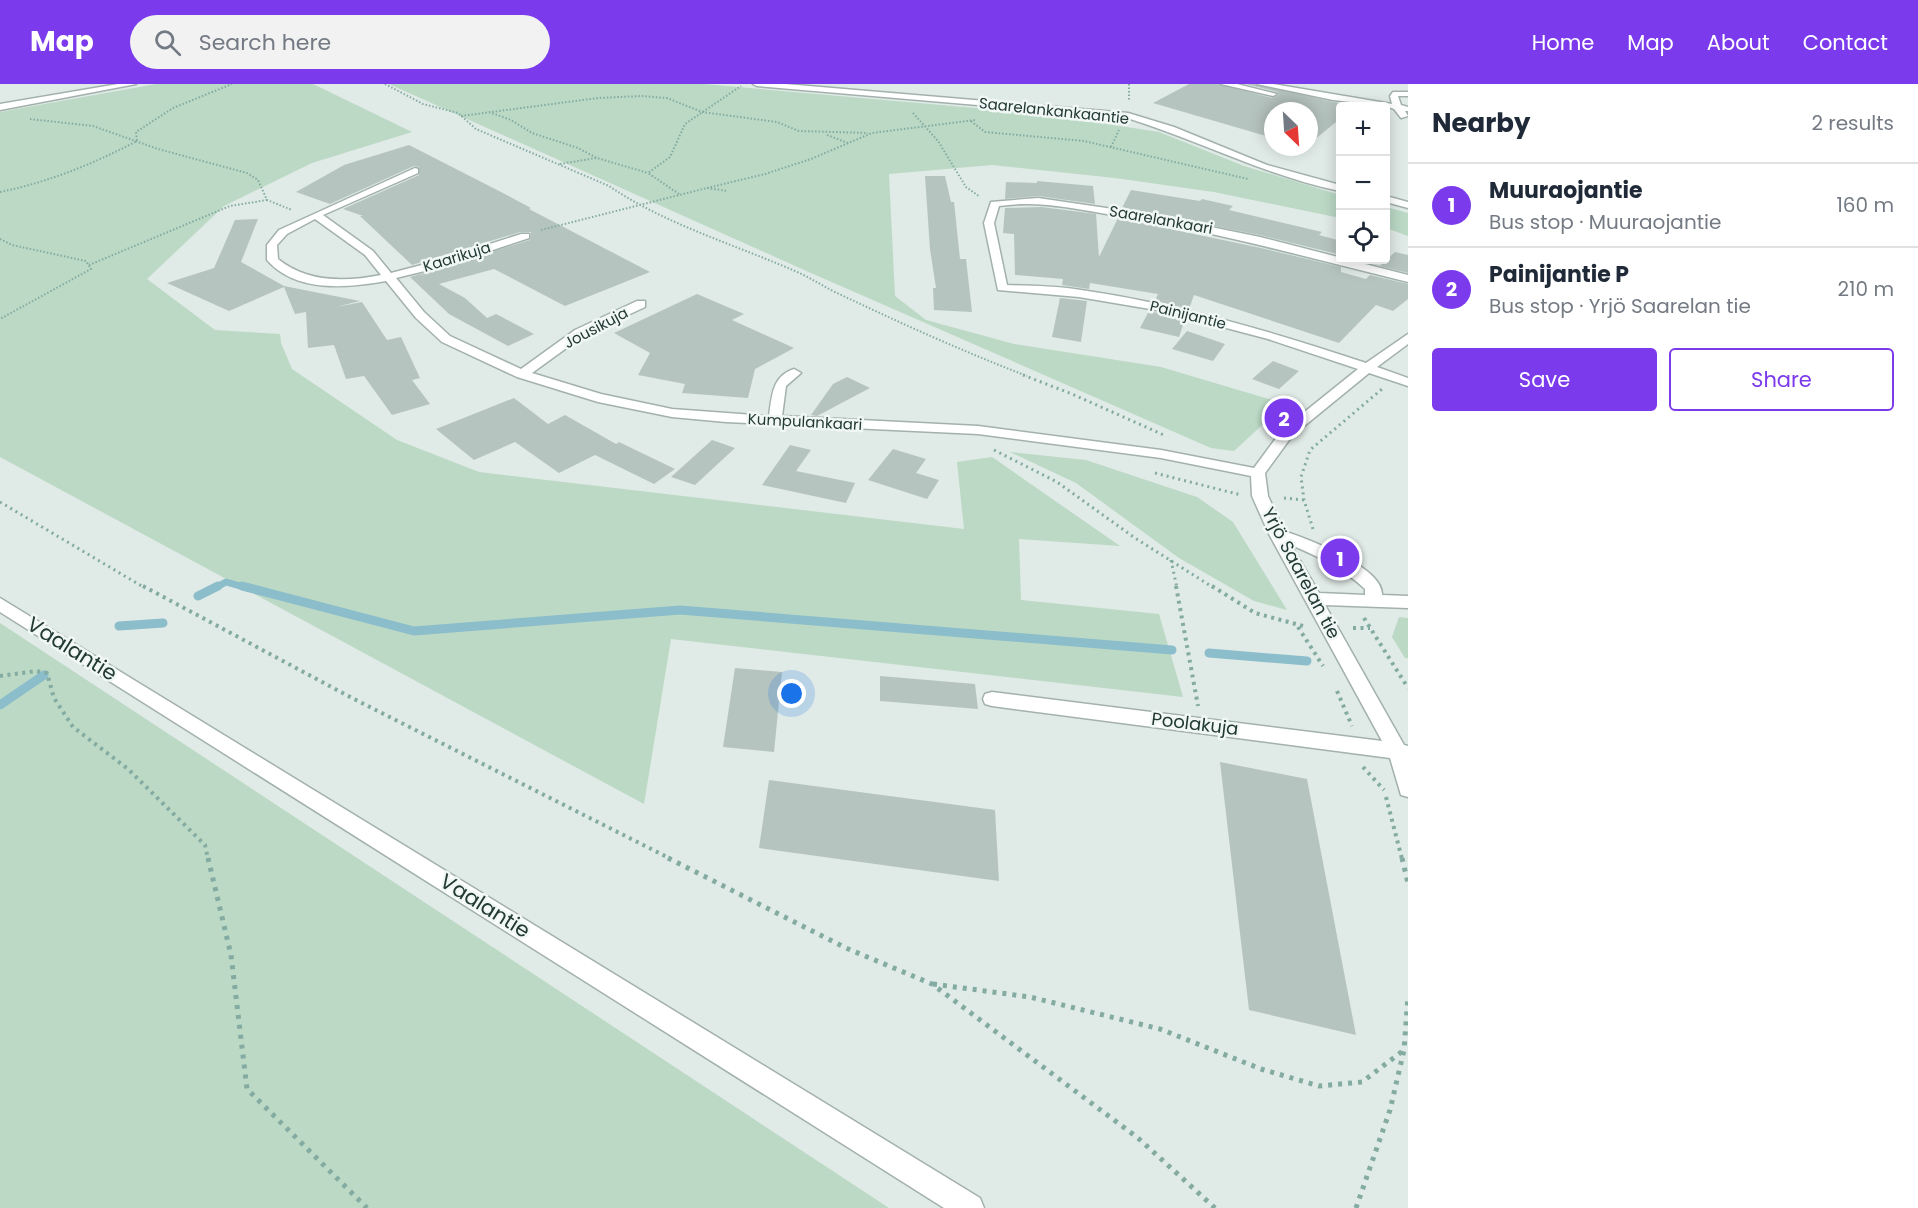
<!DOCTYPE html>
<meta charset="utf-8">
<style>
body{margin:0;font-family:Poppins,sans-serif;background:#f2f2f3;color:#1f2937}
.controls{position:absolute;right:18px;top:18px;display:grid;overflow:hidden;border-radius:6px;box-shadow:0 3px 15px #0003}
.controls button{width:54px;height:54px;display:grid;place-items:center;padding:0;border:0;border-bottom:2px solid #e0e1e3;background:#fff;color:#1f2937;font:30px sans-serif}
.compass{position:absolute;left:1264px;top:18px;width:54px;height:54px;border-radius:50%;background:#fff;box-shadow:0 3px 15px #0003;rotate:155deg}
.you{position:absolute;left:792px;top:610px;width:21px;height:21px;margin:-15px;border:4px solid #fff;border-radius:50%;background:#1a73e8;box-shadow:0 0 0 9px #1a73e833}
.badge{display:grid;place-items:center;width:39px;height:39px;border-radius:50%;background:#7c3aed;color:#fff;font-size:20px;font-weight:700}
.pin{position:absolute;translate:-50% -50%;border:3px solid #fff;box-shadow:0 2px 6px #0006}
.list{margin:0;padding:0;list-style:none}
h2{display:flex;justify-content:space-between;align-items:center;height:78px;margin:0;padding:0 24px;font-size:26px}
h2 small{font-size:20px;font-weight:400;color:#747a83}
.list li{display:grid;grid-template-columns:39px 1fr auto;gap:18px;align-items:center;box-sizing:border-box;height:84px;padding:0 24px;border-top:2px solid #e0e1e3}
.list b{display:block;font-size:22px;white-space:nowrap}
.list p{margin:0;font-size:20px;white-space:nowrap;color:#747a83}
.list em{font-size:20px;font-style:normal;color:#747a83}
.actions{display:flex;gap:12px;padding:18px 24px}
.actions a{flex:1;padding:14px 0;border:2px solid #7c3aed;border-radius:6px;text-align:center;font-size:21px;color:#7c3aed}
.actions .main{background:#7c3aed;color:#fff}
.icon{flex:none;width:33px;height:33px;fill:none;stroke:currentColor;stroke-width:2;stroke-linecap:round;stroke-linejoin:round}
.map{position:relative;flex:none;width:1408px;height:1124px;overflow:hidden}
header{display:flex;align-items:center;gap:36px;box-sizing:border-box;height:84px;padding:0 30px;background:#7c3aed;color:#fff}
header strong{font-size:28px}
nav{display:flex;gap:33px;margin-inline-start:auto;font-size:21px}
.search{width:420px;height:54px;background:#f2f2f3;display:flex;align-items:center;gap:15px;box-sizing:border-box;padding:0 21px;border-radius:33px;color:#747a83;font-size:22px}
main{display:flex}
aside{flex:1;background:#fff}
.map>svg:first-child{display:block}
</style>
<header>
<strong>Map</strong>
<div class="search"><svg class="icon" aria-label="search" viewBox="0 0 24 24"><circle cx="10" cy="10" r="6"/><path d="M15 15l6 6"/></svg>Search here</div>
<nav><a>Home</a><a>Map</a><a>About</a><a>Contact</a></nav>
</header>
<main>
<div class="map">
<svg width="1408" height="1124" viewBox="0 0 1408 1124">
<rect width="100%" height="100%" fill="#e0eae6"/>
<!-- green -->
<path fill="#bbd9c5" d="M156,0H313L412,48L312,79L224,122L147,195L215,246L280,250L281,259L292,285L397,356L479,388L964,445L957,378L992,373L1120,462L1019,455L1021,516L1159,530L1183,613L671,555L644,720L0,373V28Z
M389,0H704L1042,30L1159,48L1244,82L1340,111V134L1214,108L1115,94L992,81L889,90L895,212L926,236L1014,260L1161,283L1285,320L1234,367L1211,364L811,189Z
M1386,123L1408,129V152L1386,144Z
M1010,368L1086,376L1197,413L1233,438L1287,526L1254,517L1179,474L1076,399Z
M1399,533L1408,534V574H1405L1392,553Z
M0,539L889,1124H0Z"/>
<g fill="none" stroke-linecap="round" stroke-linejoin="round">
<!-- stream-far1 -->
<path stroke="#8cbdcb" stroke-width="7" d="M215,504L226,498L247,504"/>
<!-- stream -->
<path stroke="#8cbdcb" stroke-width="9" d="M242,502L414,547L680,526L1172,566
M198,512L218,502
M119,542L163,539
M1209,569L1307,577
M0,621L44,591"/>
</g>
<!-- building -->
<path fill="#b6c4bf" d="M1189,0H1219L1272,14L1279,11L1278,8L1246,0H1255L1333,18L1357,21L1341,22V34L1309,60V27H1273V54L1153,19Z
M409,61L501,108L531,124L529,125L650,188L565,222L494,185L439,200L465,214L487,234L496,230L534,250L508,262L449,230L410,193L420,190L424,192L421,190L530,156L531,148H520L412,181L360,132H363L343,125L419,91V83L414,82L330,120L296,108L344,81Z
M925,92H945L951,118H954L960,175H966L972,228L934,226L933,204H936L930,165Z
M1037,97L1093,102L1095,120L1038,112L1005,115L1006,98L1037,99Z
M1131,106L1200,117L1202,115L1233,122L1229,126L1322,148L1319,151L1341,157V171L1260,151L1122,124Z
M1042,123L1096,130L1099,173L1118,134L1261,164L1341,183V188L1366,195L1370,191L1408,200V215L1393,227L1376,221L1339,259L1194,211L1189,225L1155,217L1158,210L1090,199L1089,205L1062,201L1063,195L1015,191L1014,150L1003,149L1005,124Z
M258,135L241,178L284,202L360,217L336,223L362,218L387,256L401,253L420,294L412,296L430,320L392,331L364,292L346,295L334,261L308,264L306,228L295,230L284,203L229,227L167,199L214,184L235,136Z
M1395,168L1408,171V189L1380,182Z
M697,210L744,230L732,236L794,264L755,285L748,314L682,309L685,300L638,291L650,269L614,249Z
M1060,214L1087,217L1081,258L1052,253Z
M1149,227L1185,235L1179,253L1140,244Z
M1187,247L1225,260L1213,277L1172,265Z
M1273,277L1299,287L1279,305L1252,295Z
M847,293L870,304L817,332L811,331L833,300Z
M514,314L548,340L565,331L616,360L619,358L675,385L654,400L595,371L559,389L515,358L474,376L436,345Z
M712,356L735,364L695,401L671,393Z
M790,361L811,366L796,387L855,399L846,419L762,401Z
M893,365L926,375L916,389L939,396L927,415L868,396Z
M735,584L782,588L774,668L723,663Z
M880,592L975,600L978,625L880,617Z
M1220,678L1307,695L1356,951L1249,926Z
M769,696L995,726L999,797L759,764Z"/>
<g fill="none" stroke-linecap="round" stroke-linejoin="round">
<!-- minor casing -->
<g stroke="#a3b1ad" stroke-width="3">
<path id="minor" d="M118,0H136L0,26V20Z
M753,0H785L1128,29L1174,43L1267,81L1340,101V107C1266,92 1199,56 1127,34L757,2Z
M1221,0H1237L1277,10L1273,12Z
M1257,0H1273L1392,20L1390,12L1393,8H1408V12H1398L1401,21L1408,23V27H1405L1408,32L1401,34L1394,25L1386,22L1333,16Z
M415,84L418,85V89L323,131L373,167L391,189L437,177L521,150H529V154L445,182L396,194L424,228L450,252L521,285L575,246L637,217H645V223L583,252L532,289L601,310L672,325L769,332C772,312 772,292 794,285L801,289L786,302L782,332L978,342L1161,366L1254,384L1282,346L1358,285L1268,255L1162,227L1079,213L998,206L984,139L991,118L1038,114L1147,130L1260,153L1408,191V198C1310,174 1213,147 1113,131C1075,125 1038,116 999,122L994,139L1007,201C1031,202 1057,202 1081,206C1178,220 1273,248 1366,279L1408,250V260L1377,283L1408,294V302L1369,289L1292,352L1265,389L1268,412L1284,447C1307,455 1384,483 1382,511L1408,512V524L1325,521L1404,661L1408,662V713L1401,711L1390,674L992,622L985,620L983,615L985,610L992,608L1382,657L1269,450L1252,412L1251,392L1161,374L978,350L726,338L672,333L598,318L517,293L442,258L416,234L386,197C347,204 296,209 267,176V161L279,146ZM315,135L365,171L381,191C346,198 307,199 278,175L277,161L287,150ZM1291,461C1318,472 1344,485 1365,505V511L1319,509Z
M1386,112L1408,118V124L1386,118Z
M0,514L980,1114L984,1124H944L0,528Z"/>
</g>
<!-- path-far3 -->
<path stroke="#83aba1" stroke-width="2" stroke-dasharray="1.5 2" stroke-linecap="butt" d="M385,0L423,20L458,29L476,45L609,102C665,140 733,160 795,187C809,193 821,201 835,208C898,238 962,267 1027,292
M1129,0V17
M489,28L511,36L532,49L578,64L597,74L648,89
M913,29L938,57L966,103L980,113
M461,32L598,14L641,12L667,14L702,28L777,38L799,47L868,49
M30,35L93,42L158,65L247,89L258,96L267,116L292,126
M971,37L985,48L1084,57L1248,95
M827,51L848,59
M1111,63L1119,46
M560,80L596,74
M707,104L765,90L811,75L872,49L975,36
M0,108C49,98 93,80 137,57L136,48L173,24L232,0
M679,110L648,89L670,73L685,40L741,2
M541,146L707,104L727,107
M0,155L12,161L86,177L91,185L0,235
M89,181L230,122L267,116"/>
<!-- path-far2 -->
<path stroke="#83aba1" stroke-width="3" stroke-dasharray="2 4" stroke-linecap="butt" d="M1023,291L1072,310L1166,352
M994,366L1057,398L1135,454L1214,504
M1155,389L1241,411
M1284,414L1304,416
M0,418L145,504
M1313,445L1304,416L1301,393L1310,366L1382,305
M1171,476L1177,504"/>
<!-- path-far1 -->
<path stroke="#83aba1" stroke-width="4" stroke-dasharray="3 4.5" stroke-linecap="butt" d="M143,502L352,614L671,775
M1176,502L1198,622
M1212,502L1255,529L1307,543
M1364,534L1408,604
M1298,543L1323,582
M1353,544H1370
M0,592L36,587L47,589L54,614L73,643L128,685L205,761L208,775
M1337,607L1352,642
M1363,683L1384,706
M1386,713L1402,775"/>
<!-- path -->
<path stroke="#83aba1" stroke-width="5" stroke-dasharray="4 6" stroke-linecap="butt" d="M208,774L231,871L247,1005L367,1124
M668,774L846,864L932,900L1138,1054L1215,1124
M1402,774L1408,799
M933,900L1030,913L1160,945L1261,985L1319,1002L1362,998L1404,966
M1356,1124L1390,1026L1404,966L1408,912"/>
<!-- minor -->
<use href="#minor" fill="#fff" fill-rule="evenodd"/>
</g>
<g text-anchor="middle" stroke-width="5" stroke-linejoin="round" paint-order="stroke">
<!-- far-street labels -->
<g font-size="15" fill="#223934" stroke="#f0f7f4">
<text transform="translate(1054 27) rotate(6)" y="5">Saarelankankaantie</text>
<text transform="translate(1161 136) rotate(10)" y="5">Saarelankaari</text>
<text transform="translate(457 173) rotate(-17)" y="5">Kaarikuja</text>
<text transform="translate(1188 231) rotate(14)" y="5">Painijantie</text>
<text transform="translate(596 244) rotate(-28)" y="5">Jousikuja</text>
<text transform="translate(805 338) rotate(3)" y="5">Kumpulankaari</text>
</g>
<!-- street labels -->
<g font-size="18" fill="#223934" stroke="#f0f7f4">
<text transform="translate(1301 489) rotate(62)" y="6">Yrjö Saarelan tie</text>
<text transform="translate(1195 640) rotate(7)" y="6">Poolakuja</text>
</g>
<!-- near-street labels -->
<g font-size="21" fill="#223934" stroke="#f0f7f4">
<text transform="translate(72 565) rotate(32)" y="7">Vaalantie</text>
<text transform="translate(485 822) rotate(32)" y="7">Vaalantie</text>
</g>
</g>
</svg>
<div class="controls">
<button>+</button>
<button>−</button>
<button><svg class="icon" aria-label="locate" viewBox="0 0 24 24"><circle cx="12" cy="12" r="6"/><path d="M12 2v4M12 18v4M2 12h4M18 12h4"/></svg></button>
</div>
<svg class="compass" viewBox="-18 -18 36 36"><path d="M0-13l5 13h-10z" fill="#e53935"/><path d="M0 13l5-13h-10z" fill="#747a83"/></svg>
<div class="you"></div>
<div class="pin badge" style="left:1340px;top:474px">1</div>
<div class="pin badge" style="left:1284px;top:334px">2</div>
</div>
<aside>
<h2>Nearby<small>2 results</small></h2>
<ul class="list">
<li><span class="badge">1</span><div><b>Muuraojantie</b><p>Bus stop · Muuraojantie</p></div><em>160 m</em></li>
<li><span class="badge">2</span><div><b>Painijantie P</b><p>Bus stop · Yrjö Saarelan tie</p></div><em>210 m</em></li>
</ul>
<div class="actions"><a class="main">Save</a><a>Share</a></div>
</aside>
</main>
